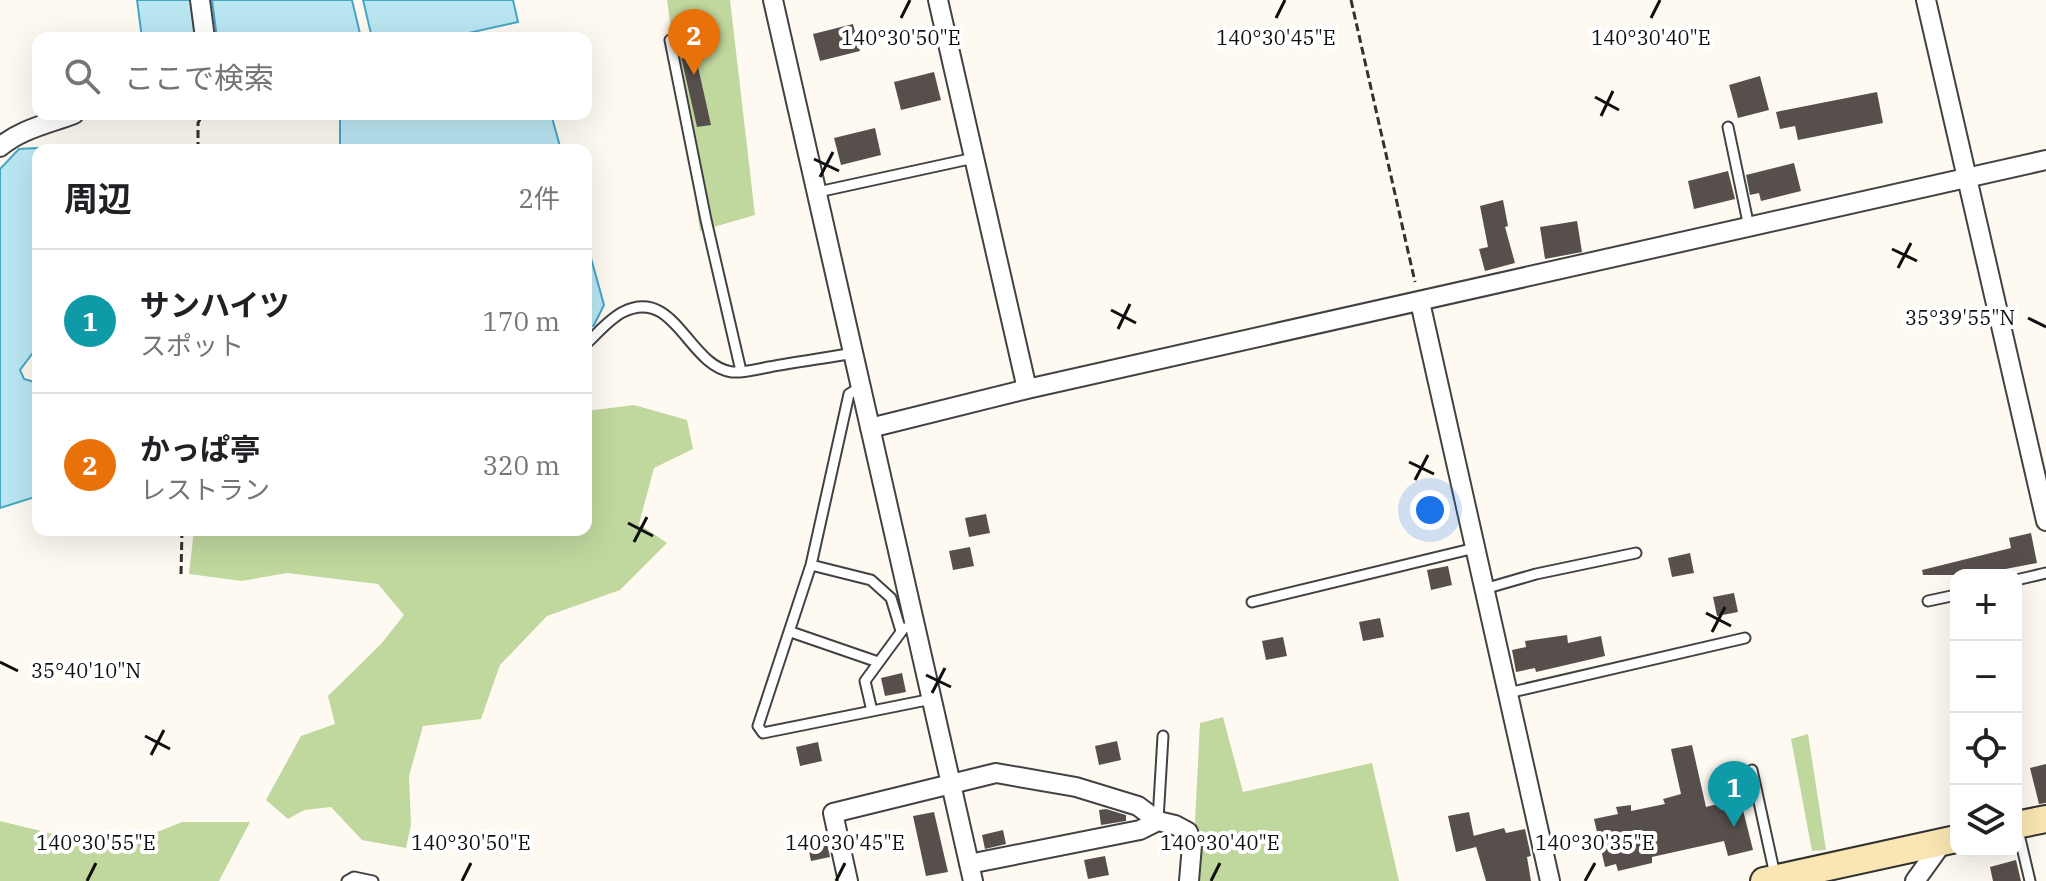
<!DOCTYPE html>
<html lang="ja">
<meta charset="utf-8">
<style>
body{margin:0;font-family:"IBM Plex Serif","Noto Sans JP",serif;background:#f2f2f2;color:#202124}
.controls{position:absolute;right:24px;bottom:24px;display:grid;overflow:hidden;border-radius:16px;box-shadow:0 8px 32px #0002}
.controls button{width:72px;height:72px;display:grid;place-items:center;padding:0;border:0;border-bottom:2px solid #e0e0e0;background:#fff;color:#202124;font:40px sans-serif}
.you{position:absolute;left:1430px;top:510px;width:28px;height:28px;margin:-20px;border:6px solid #fff;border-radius:50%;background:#1a73e8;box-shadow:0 0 0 12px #1a73e833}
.badge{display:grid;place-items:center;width:52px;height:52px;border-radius:50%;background:#b72f4b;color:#fff;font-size:26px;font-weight:700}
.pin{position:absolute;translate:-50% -66px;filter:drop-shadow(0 2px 4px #0008)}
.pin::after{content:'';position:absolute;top:42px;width:28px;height:24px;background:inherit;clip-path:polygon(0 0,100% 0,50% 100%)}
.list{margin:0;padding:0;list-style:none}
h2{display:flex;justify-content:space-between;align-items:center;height:104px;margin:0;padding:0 32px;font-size:34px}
h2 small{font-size:26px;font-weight:400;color:#757577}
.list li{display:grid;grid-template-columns:52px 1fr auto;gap:24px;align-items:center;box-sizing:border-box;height:144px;padding:0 32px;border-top:2px solid #e0e0e0}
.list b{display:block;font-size:30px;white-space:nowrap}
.list p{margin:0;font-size:26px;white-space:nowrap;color:#757577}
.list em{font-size:26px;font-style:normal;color:#757577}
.icon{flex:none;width:44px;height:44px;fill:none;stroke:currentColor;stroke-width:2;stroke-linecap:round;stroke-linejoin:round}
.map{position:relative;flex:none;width:2046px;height:881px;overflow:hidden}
.search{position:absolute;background:#fff;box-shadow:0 8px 32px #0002;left:32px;top:32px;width:560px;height:88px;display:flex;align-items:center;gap:20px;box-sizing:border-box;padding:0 28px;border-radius:16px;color:#757577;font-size:30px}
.panel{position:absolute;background:#fff;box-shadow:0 8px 32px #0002;left:32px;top:144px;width:560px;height:392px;border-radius:16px}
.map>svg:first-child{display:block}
</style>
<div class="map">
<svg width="2046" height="881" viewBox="0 0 2046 881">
<rect width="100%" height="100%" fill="#fefaf2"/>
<!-- forest -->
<path fill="#c0d79e" d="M667,0H730L755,215L700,231Z
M634,405L687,420L693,449L654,468L639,524L667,543L620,590L547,616L500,665L481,719L423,726L409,776L411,825L406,848L362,840L331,807L304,810L288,819L266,800L301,736L335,724L328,696L381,644L404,615L378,584L287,573L242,581L189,574L194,530H586V411Z
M1223,717L1243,792L1372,763L1399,881H1192L1200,723Z
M1808,734L1826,850L1812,851L1791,739Z
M0,821L115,849L182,822H250L219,881H0Z"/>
<!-- water -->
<path fill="#bae6f2" stroke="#46a6c5" stroke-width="2" d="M137,0H191L196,38H142Z
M212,0H352L361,38H217Z
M363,0H513L518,22L446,38H372Z
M340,114H551L561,150H340Z
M73,146L75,150H38V346L20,370L24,379L38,383V496L0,508V169L19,149Z
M586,240L604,305L594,325L586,330Z"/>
<!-- building -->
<path fill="#574f4c" d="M853,24L860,51L820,61L813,34Z
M694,49L711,125L697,127L680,52Z
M934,72L941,100L901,110L894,82Z
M1760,76L1769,110L1738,118L1729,85Z
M1877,92L1883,123L1798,140L1795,126L1780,129L1776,112Z
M875,128L881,155L841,165L834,138Z
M1794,163L1801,191L1761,201L1759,193L1750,195L1746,175Z
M1728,171L1735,199L1694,209L1688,181Z
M1503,200L1508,226L1505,227L1515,263L1485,271L1479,249L1488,247L1480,206Z
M1577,221L1582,252L1545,259L1540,227Z
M986,514L990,533L969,537L965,518Z
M2031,533L2037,563L1990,572L1991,575H1923L1922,570L2011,548L2009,538Z
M970,547L974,566L953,570L949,551Z
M1690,553L1694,573L1672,577L1668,558Z
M1448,566L1452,585L1431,590L1427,570Z
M1734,593L1738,612L1717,616L1713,597Z
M1380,618L1384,637L1363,641L1359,622Z
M1567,635L1568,643L1601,636L1605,656L1536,672L1535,668L1516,672L1512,650L1526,647L1525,641Z
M1283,637L1287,656L1266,660L1262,641Z
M902,673L906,692L885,696L881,678Z
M1117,741L1121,760L1099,765L1095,746Z
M818,742L822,761L800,766L796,747Z
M1692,745L1706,807L1740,798L1753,850L1728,856L1724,841L1652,857V863L1618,871L1616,864L1605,867L1594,819L1618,814L1616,807L1631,805V811L1665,804L1663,799L1681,794L1671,749Z
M2046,764V803L2039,804L2030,768Z
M1106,809L1126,815V821L1101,825L1099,810Z
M934,812L948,872L926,876L913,816Z
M1469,812L1476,847L1456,852L1448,816Z
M1504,828L1506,833L1525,829L1531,856L1527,857L1531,881H1486L1473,836Z
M1003,830L1006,844L985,849L982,835Z
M826,838L830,857L811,861L807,842Z
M1105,856L1109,875L1088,879L1084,860Z
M2016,860L2021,881H1993L1990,867Z"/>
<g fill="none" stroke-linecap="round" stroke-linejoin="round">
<!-- lane casing -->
<g stroke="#424242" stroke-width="13">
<path id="lane" d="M670,40L706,220L741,371
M1728,127L1749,227
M818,192L974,158
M586,344C597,334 609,319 623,312C675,286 688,366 732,372C744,373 758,369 769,367C797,362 825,358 854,353
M861,387L849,394L811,565L758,726L763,733L932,699
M811,565L871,580L891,598L901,631
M2016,580L2046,573
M1484,589L1536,574L1636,553
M1928,601L1956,595
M1252,602L1475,548
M791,632L878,662
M1508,693L1745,638
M872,711L865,681L904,628
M1752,770L1775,875
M1158,820L1163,736
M2017,826L2030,881
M347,881L354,877L373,881"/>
</g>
<!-- street casing -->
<g stroke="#424242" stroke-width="22">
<path id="street" d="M200,0L205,38
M773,0L973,881
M938,0L1027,389
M1926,0L2046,521
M0,147C21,129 48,124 74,114
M1420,302L1550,881
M870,428L1027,389L2046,160
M969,864L1140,830L1158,821
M848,881L833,813L996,773L1076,787L1138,806L1158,821L1175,825L1188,832L1192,845L1189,881
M1915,881L1943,842"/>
</g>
<!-- secondary casing -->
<g stroke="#313131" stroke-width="30">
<path id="secondary" d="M2016,825L2046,819
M1764,881L1956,839"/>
</g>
<!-- path -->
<path stroke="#313131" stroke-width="3" stroke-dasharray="8 4" stroke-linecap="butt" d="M1351,0L1415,282
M198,150V123L203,114
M181,574L182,530"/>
<!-- lane -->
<use href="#lane" stroke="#fff" stroke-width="9"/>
<!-- street -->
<use href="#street" stroke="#fff" stroke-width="18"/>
<!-- secondary -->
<use href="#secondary" stroke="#fae6b2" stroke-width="26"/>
</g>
<!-- ticks -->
<path fill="none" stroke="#0f0f0f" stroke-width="3" d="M901,18L910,0M1276,18L1285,0M1651,18L1660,0M1595,97L1619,110M1601,116L1613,91M814,159L839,171M820,177L833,152M1892,249L1917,261M1898,268L1911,243M1111,310L1136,323M2028,318L2046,327M1118,329L1130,304M1409,462L1434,474M1415,480L1428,455M628,523L653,536M634,542L647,517M1706,613L1731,626M1712,632L1725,607M0,662L18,671M926,675L951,687M932,693L945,668M145,736L170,749M151,755L164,730M87,881L96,863M462,881L471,863M836,881L845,863M1211,881L1220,863M1585,881L1595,863"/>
<g font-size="20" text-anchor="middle" fill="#0f0f0f" stroke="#fff" stroke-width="8" stroke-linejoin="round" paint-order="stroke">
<text x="901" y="45">140°30'50"E</text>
<text x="1276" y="45">140°30'45"E</text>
<text x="1651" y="45">140°30'40"E</text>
<text x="1960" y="325">35°39'55"N</text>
<text x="86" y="678">35°40'10"N</text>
<text x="96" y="850">140°30'55"E</text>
<text x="471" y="850">140°30'50"E</text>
<text x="845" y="850">140°30'45"E</text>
<text x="1220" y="850">140°30'40"E</text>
<text x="1595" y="850">140°30'35"E</text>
</g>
</svg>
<div class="controls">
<button>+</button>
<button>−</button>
<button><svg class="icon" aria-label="locate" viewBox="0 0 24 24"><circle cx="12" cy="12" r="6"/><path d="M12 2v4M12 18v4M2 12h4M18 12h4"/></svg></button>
<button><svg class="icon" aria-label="layers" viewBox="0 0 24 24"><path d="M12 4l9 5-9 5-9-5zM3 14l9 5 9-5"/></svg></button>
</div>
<div class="you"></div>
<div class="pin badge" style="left:1734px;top:827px;background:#0f9aa8">1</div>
<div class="pin badge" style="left:694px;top:75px;background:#e8710a">2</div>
<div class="search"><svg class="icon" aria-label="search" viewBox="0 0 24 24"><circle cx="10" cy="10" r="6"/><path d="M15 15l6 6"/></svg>ここで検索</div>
<section class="panel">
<h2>周辺<small>2件</small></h2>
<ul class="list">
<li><span class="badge" style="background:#0f9aa8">1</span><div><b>サンハイツ</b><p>スポット</p></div><em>170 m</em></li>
<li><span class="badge" style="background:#e8710a">2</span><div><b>かっぱ亭</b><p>レストラン</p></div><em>320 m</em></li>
</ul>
</section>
</div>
